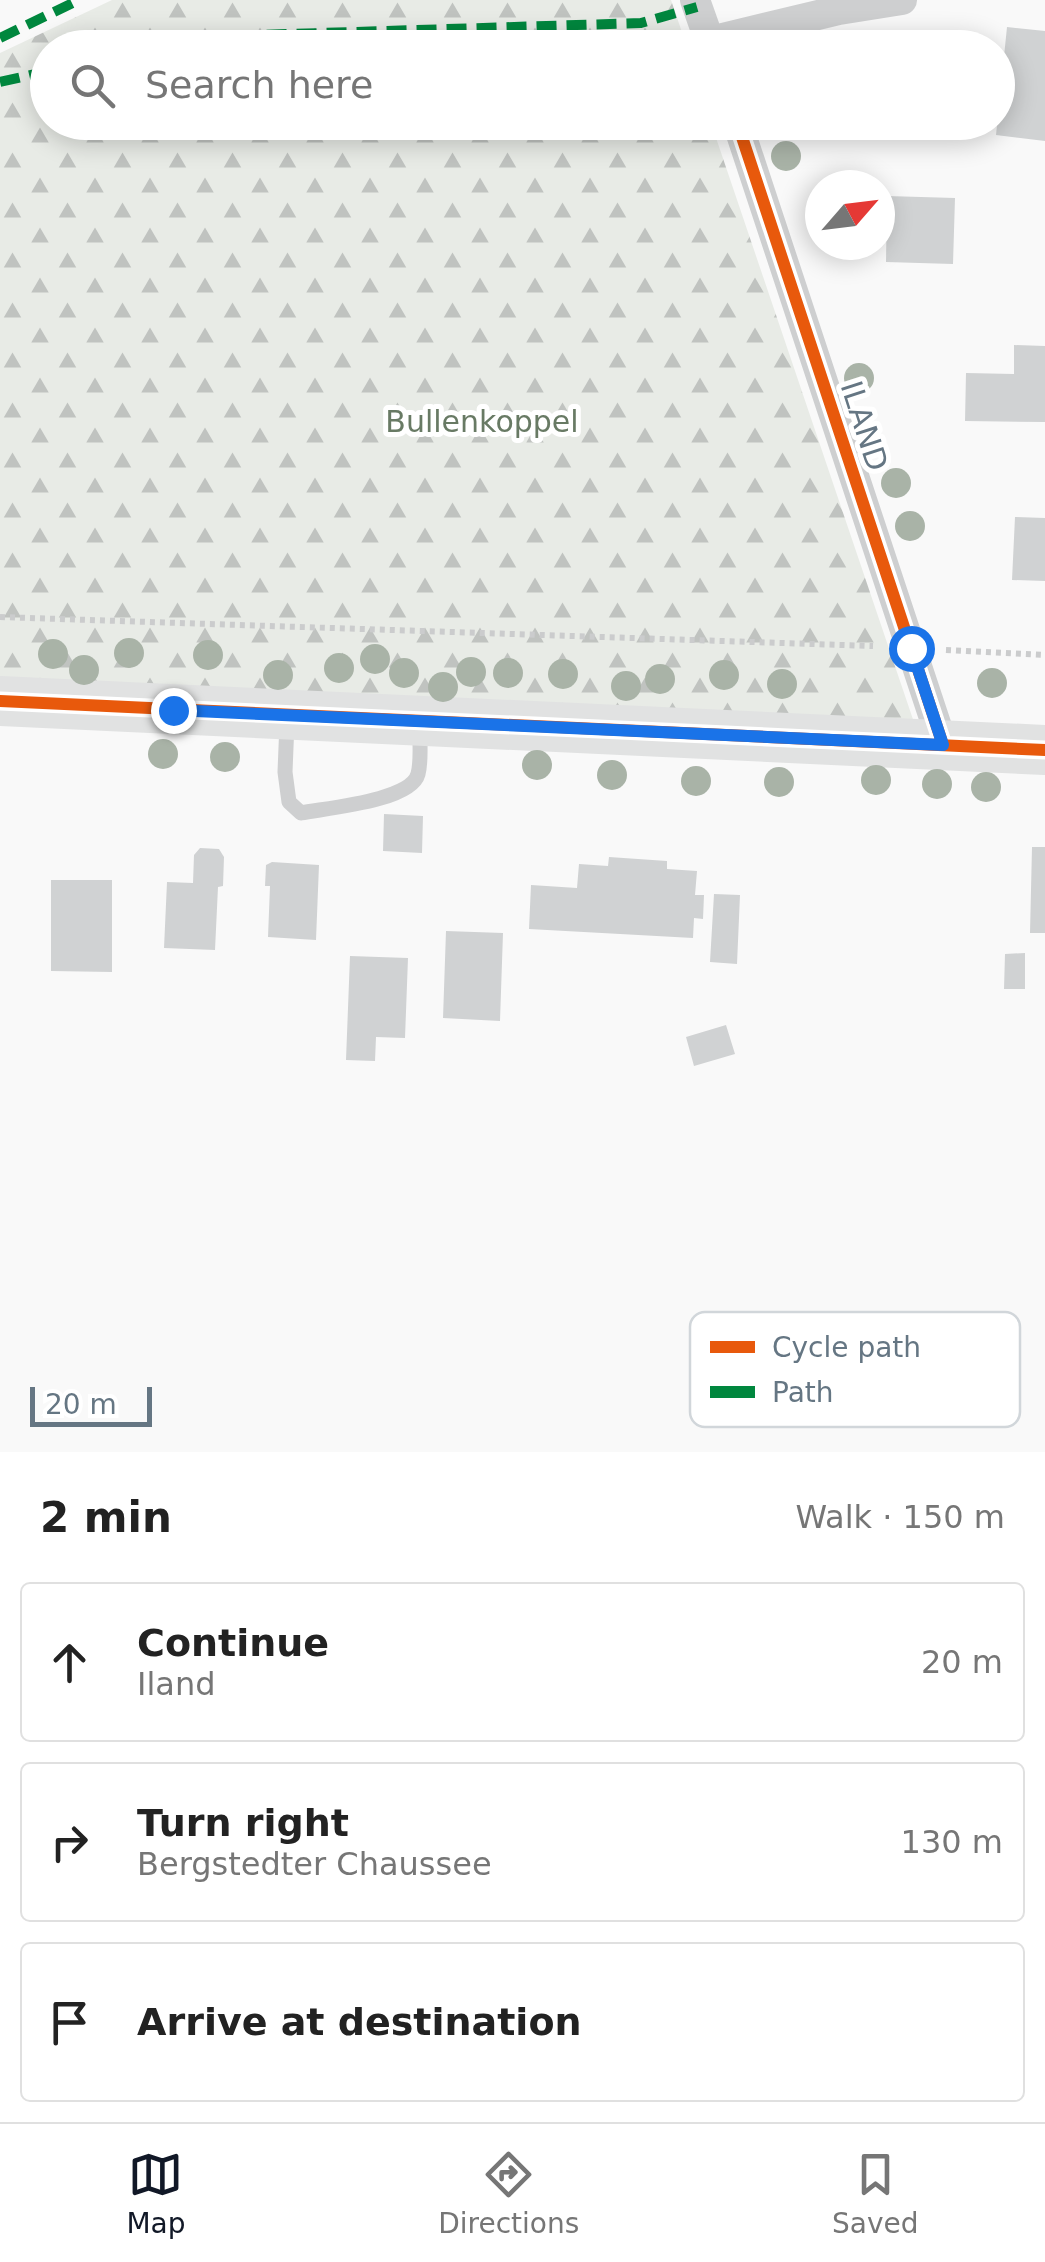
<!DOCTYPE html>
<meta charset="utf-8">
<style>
body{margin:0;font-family:"DejaVu Sans",sans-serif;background:#f2f2f2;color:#222}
.compass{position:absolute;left:805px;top:170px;width:90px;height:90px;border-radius:50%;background:#fff;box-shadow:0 5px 25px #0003;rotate:62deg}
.scale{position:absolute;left:30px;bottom:25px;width:122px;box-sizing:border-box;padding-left:10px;border:5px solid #657683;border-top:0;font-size:28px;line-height:35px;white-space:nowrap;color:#657683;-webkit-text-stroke:8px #fff;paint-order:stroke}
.stop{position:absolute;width:30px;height:30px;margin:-22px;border:8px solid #1a73e8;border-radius:50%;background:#fff}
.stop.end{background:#1a73e8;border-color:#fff;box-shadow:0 2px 10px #0008}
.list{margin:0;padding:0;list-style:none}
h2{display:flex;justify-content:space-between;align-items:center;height:130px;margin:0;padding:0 40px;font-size:42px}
h2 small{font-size:32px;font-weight:400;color:#767676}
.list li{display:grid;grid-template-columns:65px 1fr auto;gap:30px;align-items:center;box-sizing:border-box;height:160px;margin:0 20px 20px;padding:0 20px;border:2px solid #e0e0e0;border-radius:10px}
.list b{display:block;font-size:38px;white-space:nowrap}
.list p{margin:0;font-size:32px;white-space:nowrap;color:#767676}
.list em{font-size:32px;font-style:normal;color:#767676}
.icon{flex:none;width:55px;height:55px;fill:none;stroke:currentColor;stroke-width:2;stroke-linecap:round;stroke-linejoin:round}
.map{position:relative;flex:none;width:1045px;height:1452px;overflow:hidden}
.search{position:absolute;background:#fff;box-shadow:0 5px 25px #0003;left:30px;right:30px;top:30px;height:110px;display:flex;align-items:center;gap:25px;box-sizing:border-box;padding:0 35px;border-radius:55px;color:#767676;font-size:38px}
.sheet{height:670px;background:#fff}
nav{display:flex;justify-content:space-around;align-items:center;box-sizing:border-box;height:140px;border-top:2px solid #e0e0e0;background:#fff;font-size:28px;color:#767676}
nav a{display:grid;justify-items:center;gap:5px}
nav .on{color:#111827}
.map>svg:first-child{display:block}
</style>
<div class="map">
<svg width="1045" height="1452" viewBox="0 0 1045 1452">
<defs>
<pattern id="forest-firs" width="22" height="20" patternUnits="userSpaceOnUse" patternTransform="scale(2.5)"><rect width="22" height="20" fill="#e8ebe6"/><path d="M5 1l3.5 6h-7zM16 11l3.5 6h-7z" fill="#c0c3c0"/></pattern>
</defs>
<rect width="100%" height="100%" fill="#f9f9f9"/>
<!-- forest -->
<path fill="url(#forest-firs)" d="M112,0H671L687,47L48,48V122L711,123L921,743L0,698V53Z"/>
<!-- building -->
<path fill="#d0d2d3" d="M1007,27L1045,31V141L996,135Z
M887,196L955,198L953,264L886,262Z
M1014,345L1045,346V422L965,421L966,373L1014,374Z
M1015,517L1045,518V581L1012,580Z
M384,814L423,816L422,853L383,851Z
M1032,847H1045V933H1030Z
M200,848L219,849L224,857L223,886L218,887L215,950L164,948L167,882L193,883L194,855Z
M609,857L667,861V869L697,871L695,895H704L703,919L694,918L693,938L529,929L531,885L577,888L579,864L608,866Z
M272,862L319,865L316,940L268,937L270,886H265L266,865Z
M51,880H112V972L51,971Z
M714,894L740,895L737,964L710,962Z
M446,931L503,933L500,1021L443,1018Z
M1025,953V989H1004L1005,954Z
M350,956L408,958L405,1038L376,1037L375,1061L346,1060Z
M726,1025L735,1054L694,1066L686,1037Z"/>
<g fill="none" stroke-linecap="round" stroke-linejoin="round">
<!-- path -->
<path stroke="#cbcccd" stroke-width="6" stroke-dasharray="5 5" stroke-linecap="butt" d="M0,617L873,646
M946,650L1045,655"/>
<!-- service -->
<path stroke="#cecfd0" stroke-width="15" d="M287,723L285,772L289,802L301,813C326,808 411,801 418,774C422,759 419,740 420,726"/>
<!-- minor -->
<path stroke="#cecfd0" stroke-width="30" d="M695,0L712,48
M710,41L839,10L902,0
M737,122L943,745"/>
<!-- primary -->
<path stroke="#e1e2e2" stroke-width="50" d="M0,701L1045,750"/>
<!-- quiet -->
<path stroke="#00873e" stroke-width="10" stroke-dasharray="20 10" stroke-linecap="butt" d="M0,38L79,0
M148,48L194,37L641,23L697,7
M0,82L48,71"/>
<!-- cycleway casing -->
<g stroke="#fff" stroke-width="19">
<path id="cycleway" d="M737,122L943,745
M0,701L1045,750"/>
</g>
<!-- cycleway -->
<use href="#cycleway" stroke="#e8590c" stroke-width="12"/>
</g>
<!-- trees -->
<g fill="#a9b3a7">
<circle cx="786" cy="156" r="15"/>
<circle cx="859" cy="378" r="15"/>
<circle cx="896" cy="483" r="15"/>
<circle cx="910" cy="526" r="15"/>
<circle cx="129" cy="653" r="15"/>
<circle cx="53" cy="654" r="15"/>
<circle cx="208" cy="655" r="15"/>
<circle cx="375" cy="659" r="15"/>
<circle cx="339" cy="668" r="15"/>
<circle cx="84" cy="670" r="15"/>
<circle cx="471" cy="672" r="15"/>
<circle cx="404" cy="673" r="15"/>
<circle cx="508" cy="673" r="15"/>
<circle cx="563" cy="674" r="15"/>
<circle cx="278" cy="675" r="15"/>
<circle cx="724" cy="675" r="15"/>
<circle cx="660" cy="679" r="15"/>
<circle cx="992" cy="683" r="15"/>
<circle cx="782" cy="684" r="15"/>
<circle cx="626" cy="686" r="15"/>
<circle cx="443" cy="687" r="15"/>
<circle cx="163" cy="754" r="15"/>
<circle cx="225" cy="757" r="15"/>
<circle cx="537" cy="765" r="15"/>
<circle cx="612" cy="775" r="15"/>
<circle cx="876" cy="780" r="15"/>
<circle cx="696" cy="781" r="15"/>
<circle cx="779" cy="782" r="15"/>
<circle cx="937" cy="784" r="15"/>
<circle cx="986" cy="787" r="15"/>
</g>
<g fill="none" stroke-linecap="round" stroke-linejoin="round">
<!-- route -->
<path stroke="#1a73e8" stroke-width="12" d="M173,710L943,745L911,648"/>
</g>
<g text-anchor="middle" stroke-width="10" stroke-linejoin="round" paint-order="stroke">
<!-- park labels -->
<g font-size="30" fill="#687a64" stroke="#fff">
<text x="482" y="432">Bullenkoppel</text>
</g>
<!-- street labels -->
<g font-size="30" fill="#657683" stroke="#fff">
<text transform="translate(864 426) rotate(72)" y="10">ILAND</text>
</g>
</g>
<!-- legend -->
<rect x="690" y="1312" width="330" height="115" rx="15" fill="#fff" stroke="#d1d6da" stroke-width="2.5"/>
<rect x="710" y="1341" width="45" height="12" fill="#e8590c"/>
<rect x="710" y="1386" width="45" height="12" fill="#00873e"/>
<g font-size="28" fill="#657683">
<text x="772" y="1357">Cycle path</text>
<text x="772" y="1402">Path</text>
</g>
</svg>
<svg class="compass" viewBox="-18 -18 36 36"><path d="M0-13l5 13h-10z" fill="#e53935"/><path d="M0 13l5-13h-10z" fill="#767676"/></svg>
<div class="scale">20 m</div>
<div class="stop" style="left:911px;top:648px"></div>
<div class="stop end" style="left:173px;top:710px"></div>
<div class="search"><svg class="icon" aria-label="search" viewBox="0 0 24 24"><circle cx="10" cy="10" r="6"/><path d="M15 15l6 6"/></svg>Search here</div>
</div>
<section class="sheet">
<h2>2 min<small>Walk · 150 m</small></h2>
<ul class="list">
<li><svg class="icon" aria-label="ahead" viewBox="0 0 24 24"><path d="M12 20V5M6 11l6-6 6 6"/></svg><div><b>Continue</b><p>Iland</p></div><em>20 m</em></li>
<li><svg class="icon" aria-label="right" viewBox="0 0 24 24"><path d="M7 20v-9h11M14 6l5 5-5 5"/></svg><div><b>Turn right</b><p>Bergstedter Chaussee</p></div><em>130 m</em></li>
<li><svg class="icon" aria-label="arrive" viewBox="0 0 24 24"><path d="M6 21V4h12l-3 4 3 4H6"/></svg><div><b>Arrive at destination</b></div></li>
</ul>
</section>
<nav>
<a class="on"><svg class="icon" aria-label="map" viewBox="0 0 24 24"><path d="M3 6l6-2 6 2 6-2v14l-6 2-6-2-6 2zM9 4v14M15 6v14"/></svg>Map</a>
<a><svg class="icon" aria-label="directions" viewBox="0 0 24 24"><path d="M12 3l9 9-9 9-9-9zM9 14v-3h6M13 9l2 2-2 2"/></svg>Directions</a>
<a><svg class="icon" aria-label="saved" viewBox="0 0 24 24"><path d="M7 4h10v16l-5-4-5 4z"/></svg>Saved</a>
</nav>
